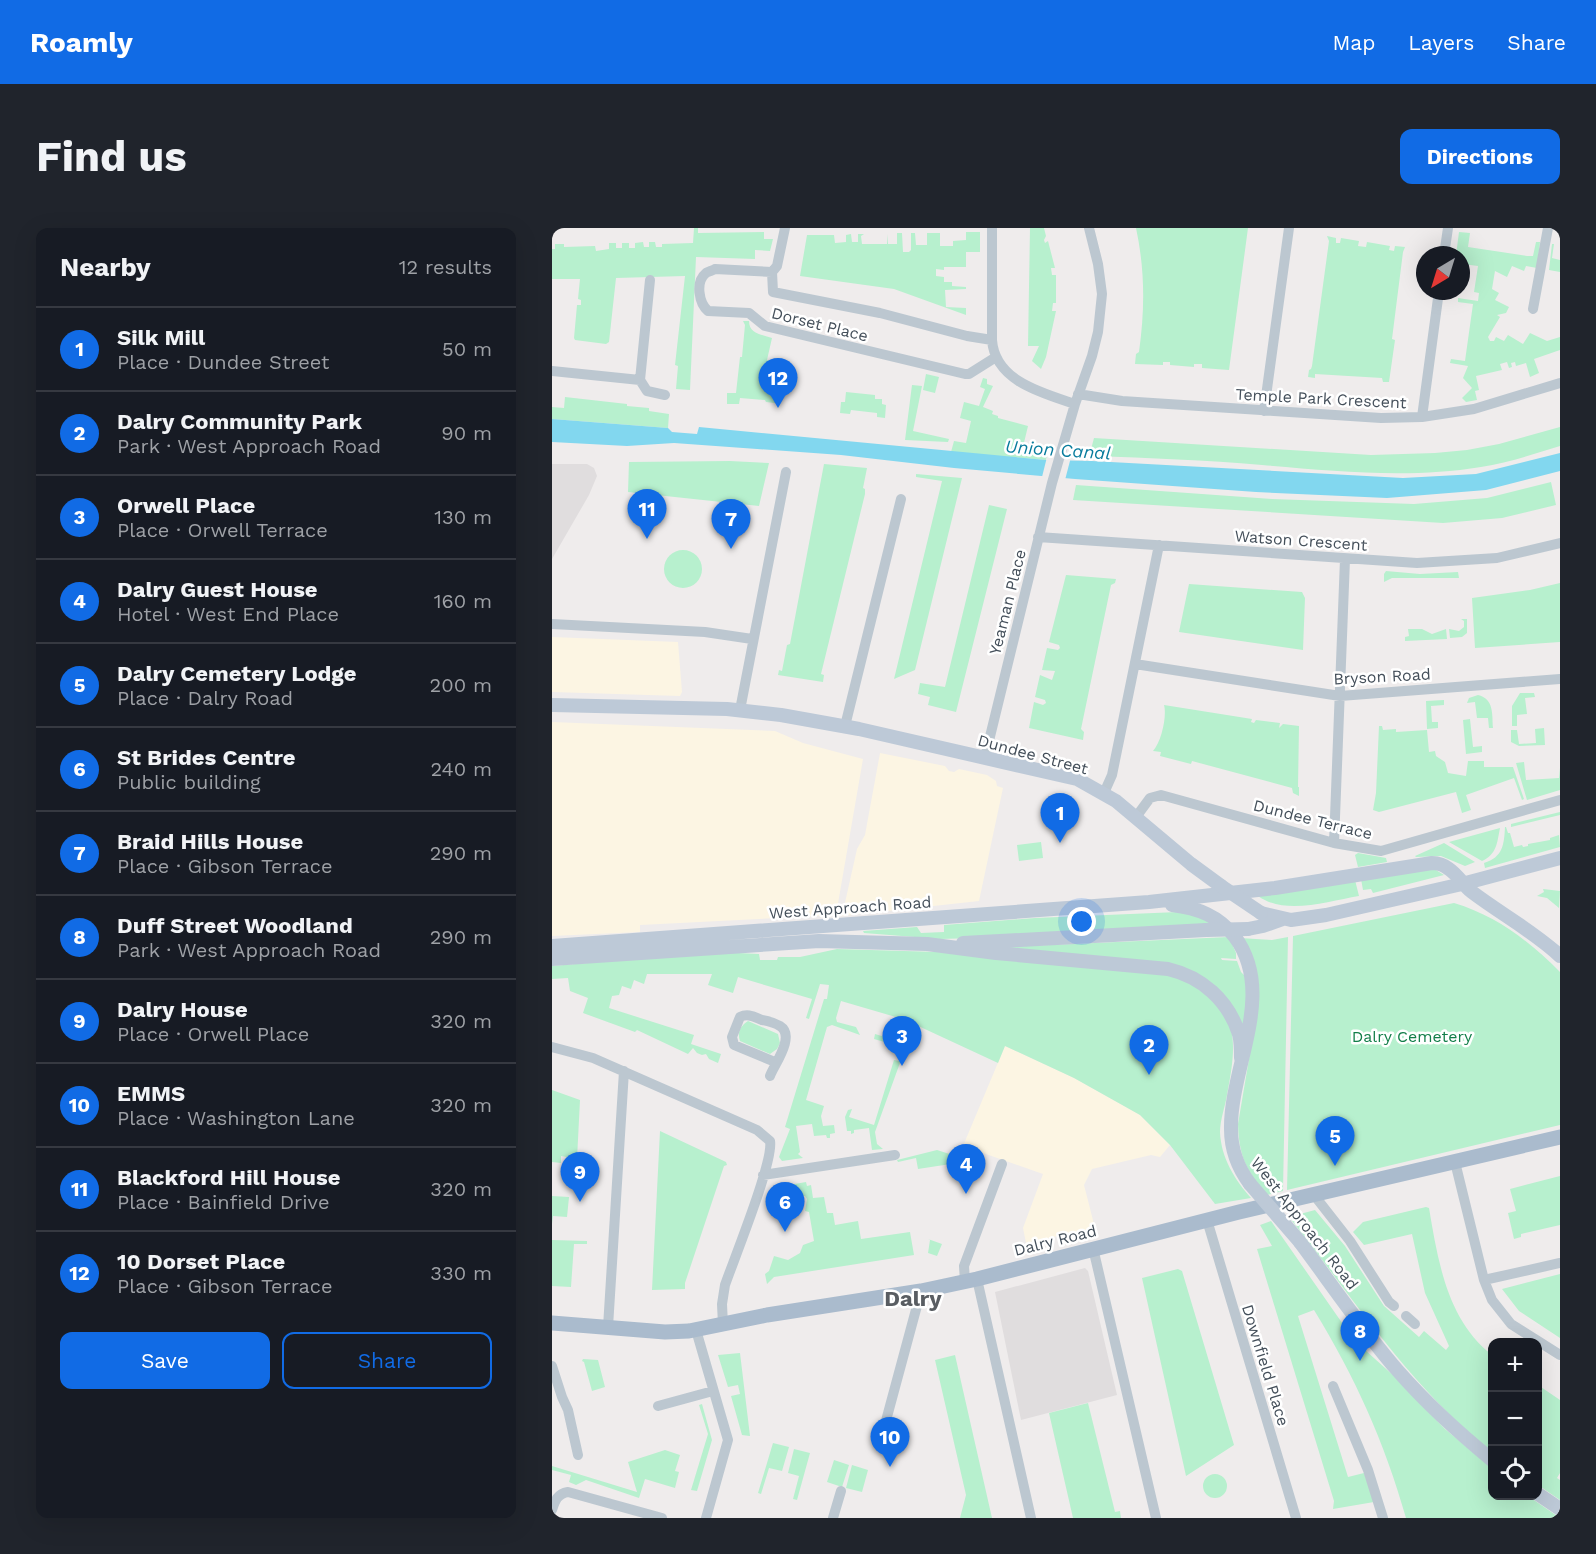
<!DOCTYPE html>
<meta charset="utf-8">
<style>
body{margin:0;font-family:"Work Sans",sans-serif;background:#20242c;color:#f1f3f6}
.controls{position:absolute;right:18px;bottom:18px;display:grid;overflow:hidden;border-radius:12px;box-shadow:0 6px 24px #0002}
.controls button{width:54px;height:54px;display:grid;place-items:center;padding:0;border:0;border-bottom:2px solid #363941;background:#171b24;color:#f1f3f6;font:30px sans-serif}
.compass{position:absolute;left:864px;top:18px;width:54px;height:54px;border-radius:50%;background:#171b24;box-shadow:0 6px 24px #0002;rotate:218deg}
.you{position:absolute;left:530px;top:694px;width:21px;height:21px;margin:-15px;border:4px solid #fff;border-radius:50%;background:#1a73e8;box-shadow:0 0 0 9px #1a73e833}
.badge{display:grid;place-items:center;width:39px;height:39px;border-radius:50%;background:#116be5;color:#fff;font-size:20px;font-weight:700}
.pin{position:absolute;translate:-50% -50px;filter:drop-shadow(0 2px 3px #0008)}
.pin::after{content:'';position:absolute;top:32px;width:21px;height:18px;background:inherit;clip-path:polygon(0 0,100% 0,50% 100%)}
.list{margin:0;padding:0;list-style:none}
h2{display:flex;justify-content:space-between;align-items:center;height:78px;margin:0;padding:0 24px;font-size:26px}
h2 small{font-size:20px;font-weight:400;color:#9ea1a6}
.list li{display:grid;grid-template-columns:39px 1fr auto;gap:18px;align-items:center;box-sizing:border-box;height:84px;padding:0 24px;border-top:2px solid #363941}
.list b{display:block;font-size:22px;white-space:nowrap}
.list p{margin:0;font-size:20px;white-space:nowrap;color:#9ea1a6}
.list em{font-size:20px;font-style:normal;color:#9ea1a6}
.actions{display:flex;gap:12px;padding:18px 24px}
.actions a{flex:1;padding:14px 0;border:2px solid #116be5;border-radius:12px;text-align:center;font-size:21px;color:#116be5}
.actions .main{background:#116be5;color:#fff}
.icon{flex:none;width:33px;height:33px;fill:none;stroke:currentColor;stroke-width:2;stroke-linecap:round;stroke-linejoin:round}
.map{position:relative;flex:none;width:1008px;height:1290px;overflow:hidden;border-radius:12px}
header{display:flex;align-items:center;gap:36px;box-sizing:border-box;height:84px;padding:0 30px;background:#116be5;color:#fff}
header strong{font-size:28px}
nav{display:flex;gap:33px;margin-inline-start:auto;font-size:21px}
.intro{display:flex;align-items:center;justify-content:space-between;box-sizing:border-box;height:144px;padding:0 36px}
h1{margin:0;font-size:42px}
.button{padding:15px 27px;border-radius:12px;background:#116be5;color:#fff;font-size:21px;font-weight:700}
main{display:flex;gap:36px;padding:0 36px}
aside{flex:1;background:#171b24;border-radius:12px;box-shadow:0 6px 24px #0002}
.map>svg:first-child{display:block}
</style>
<header>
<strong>Roamly</strong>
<nav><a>Map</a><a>Layers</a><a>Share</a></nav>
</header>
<div class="intro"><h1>Find us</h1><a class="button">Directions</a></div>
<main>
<aside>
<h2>Nearby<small>12 results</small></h2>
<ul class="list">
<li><span class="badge">1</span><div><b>Silk Mill</b><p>Place · Dundee Street</p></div><em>50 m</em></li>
<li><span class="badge">2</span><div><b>Dalry Community Park</b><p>Park · West Approach Road</p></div><em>90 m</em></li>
<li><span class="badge">3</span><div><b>Orwell Place</b><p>Place · Orwell Terrace</p></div><em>130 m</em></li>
<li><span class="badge">4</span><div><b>Dalry Guest House</b><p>Hotel · West End Place</p></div><em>160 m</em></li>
<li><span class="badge">5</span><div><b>Dalry Cemetery Lodge</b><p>Place · Dalry Road</p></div><em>200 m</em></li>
<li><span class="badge">6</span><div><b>St Brides Centre</b><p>Public building</p></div><em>240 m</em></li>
<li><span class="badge">7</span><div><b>Braid Hills House</b><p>Place · Gibson Terrace</p></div><em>290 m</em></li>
<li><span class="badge">8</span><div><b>Duff Street Woodland</b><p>Park · West Approach Road</p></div><em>290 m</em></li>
<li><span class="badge">9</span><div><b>Dalry House</b><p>Place · Orwell Place</p></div><em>320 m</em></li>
<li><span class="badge">10</span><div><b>EMMS</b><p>Place · Washington Lane</p></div><em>320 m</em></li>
<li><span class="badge">11</span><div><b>Blackford Hill House</b><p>Place · Bainfield Drive</p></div><em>320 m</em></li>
<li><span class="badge">12</span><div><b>10 Dorset Place</b><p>Place · Gibson Terrace</p></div><em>330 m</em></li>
</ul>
<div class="actions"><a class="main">Save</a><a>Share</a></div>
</aside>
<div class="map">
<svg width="1008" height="1290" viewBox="0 0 1008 1290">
<rect width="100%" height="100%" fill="#efecec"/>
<!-- commercial -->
<path fill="#fcf5e3" d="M0,409L126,414L130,464L128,468L0,464Z
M0,494L223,503L251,515L311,531L284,687L88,697V704L0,708Z
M328,525L393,538L397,543L402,544L407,541L435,547L444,553L445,558L451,560L427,673L290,688L305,621L313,607Z
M453,818L522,850L588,887L618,917L608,929L599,927L540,941L532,957L543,1000L474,1015L471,1000L491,946L411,918Z"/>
<!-- education -->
<path fill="#e0ddde" d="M0,236H35L42,240L45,248L37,267L0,331Z
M533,1040L536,1043L565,1167L469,1192L443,1064Z"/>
<!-- green -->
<path fill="#b7f0ce" d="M142,0H146V5L212,4V11H221L218,23L203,22V31L144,29L138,162L124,161L126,138L123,137L133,48L64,50L57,114L54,116L23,112L22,110L25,77H29V72L26,71L28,51H0V21H3V16H12V19L43,18L44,23L57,21V15H64V20H70V15H77V20H83V15L91,14L92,19H97V14H103L104,19H110V16L141,15Z
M478,0H492L494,8L492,12L493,15L496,13L503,40H499L500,47H504V75H501L500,83H504L494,129L489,141L480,133L487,118H476Z
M584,0H696L677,142L650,140V136H642V139L618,137V134H611V137L583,136L584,126L587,124C593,81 593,42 584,0Z
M414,4H428V24H414V39H392V42L384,41V48L392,49V54H400V58L414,59V61L393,62L394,79L414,80V87L342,61L248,48L255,7H282L283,15L294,14V7L299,6L300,14H306V6H312L309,8L310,16H335V6L336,16H345V5H350L351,24H357L359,22V5H363L364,17H375V5H388V18H401V13L414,12Z
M907,4L918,5L916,19L975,28H981L984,14H988L985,40L974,38L972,43L960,38L955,49L943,43L940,61L947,65L943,72L957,79L954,85L945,87L948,89L936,109L938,113H942L944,109L952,113L956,107L971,116L978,105L995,113L1008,109V122L982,131L987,145L978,149L974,135L964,138L963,134L959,135L960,139L957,140L955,134L948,136L950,142L924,148L927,162L923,163L925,172L914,174L910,170L920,160L911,150L916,138L898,135L899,131L913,133L921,76L906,74V70L926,73L927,65L922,64L926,38L911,36L909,27H904Z
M775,8L784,10V15H788L789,10L807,13L806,18L814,19L815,14L838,18L837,22L842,23L843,18L853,19L851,24L840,111L843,112L837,154H831L830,150L763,146V150L756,149L757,142L759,141L760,138L777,13Z
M1000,16H1002L1000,30L1008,32V44L997,42Z
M191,93H197C197,106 209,106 220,110L215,132L240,138H227L220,136L217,139L218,162L224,163L223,175L214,174L213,172L188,170L187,176H175V165H184L188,129H190L193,97Z
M374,146L387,149L383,165L371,162Z
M431,150L435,151V156L441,158L431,179L441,183L440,186L446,188V190L476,198L470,223L496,224L494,232L399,224L402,213L414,215L419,193L408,190L412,174L427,178L433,161L428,159Z
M360,157L370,158L361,203L397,211L396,214L353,212Z
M294,164L323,167V171H330V176L334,177L333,190L325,189V185L299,182L298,186L288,185L289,174H293Z
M13,169L75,176V178L97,180V183L117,186L116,200L0,191V179L12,180Z
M1008,199V218C982,226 956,235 929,239C856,251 782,243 710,237C654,232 597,230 541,228L542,225H538L542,210L819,227L883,225L915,222L947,216Z
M178,233L217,235L207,278L76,264L77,234Z
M272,236L315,240L311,260L313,261V266L269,446L272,447L271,454L226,447L227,442L230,443L235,417L238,416Z
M364,246L410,250L363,442L342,451L390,253L364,249Z
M999,254L1004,277L950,290L891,295L521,272L524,257L720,271L862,276L935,270Z
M437,277L455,281L404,484L376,477L378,469L366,466L368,455L393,459Z
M112 341a19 19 0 1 1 38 0a19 19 0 1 1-38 0Z
M834,343L868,346L906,344L907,350H840L832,354V346Z
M514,347L564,351L563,355L559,357L529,501L532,504L531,512L477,500L482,474L491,477L494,475L493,472L483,469L488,447L500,452L503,443L490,442L495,420L506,422L508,420L507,417L497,414Z
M1008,355V414L923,420L920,370L978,362Z
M637,356L750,364L753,370L751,422L627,404Z
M909,391H915V405L910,409L898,410L897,401L907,403L912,399V393Z
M856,401H870L880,406L894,401L895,411L853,413V409L857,408Z
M968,465H982L983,469L973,470L975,486L965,487V498H960V478Z
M926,467C942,471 940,485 941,500H937L936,490H925L923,474L915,475L917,470Z
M892,472V477L879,478L880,494H886V500L875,501L874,473Z
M612,477L700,491L699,494L702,495L704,492L728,495L727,500L731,496L747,498L746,559H747V568L741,565L740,560L640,533L639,536L608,528L609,524L601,523C610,513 615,487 612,477Z
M918,491L921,519L930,518V524L914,526L911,492Z
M827,498H830L831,502L844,501V504L875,502L877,524L883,523L884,528L893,534L896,545L914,548L916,533H932V539H961L972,571L970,572L962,550L914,567L919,582L910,585L904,564L827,584L821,582L824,565Z
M992,500L993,517L967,518L959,514V502H965L967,516L984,515L983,501Z
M972,534L974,552L1007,550L1008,540V562L975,572L964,535Z
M1008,584V587L959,599V596Z
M953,599H954L956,605H958L962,619L970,617L971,619L976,618V616L998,612V610L1007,607L1008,619L933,640L932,635C951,629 952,617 953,599Z
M948,600C945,615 945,626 930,633L897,614Z
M489,614L491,630L467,633L465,617Z
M892,615L923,634L913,638L889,628L864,629L863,628Z
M806,625L834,630L835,634L806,639L803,627Z
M873,642H884L892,647L821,665L819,661L811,662L809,651Z
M803,652L807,668C776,673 734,688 706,668Z
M991,661L1008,663L1007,680L995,670L985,668L992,664Z
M902,675C945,688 977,713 1008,744V897L735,962L741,708Z
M626,684L641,686L664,697L460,709L388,711L312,705L311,703L365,699L369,705L392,704V697L483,690Z
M677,709L684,725V731L669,730L670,732L685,733L689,744L696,751L692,804L652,751L431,720Z
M736,709L731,963L715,967C694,943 687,928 686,896L707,772C707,748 698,731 688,710L720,712Z
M285,721L386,724L626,748C686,780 687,805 675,867C673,879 668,892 668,904C669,930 683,952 699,970L663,976L618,917L588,887L522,850L453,818L446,835L362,796L323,904L325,916L331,921L320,922L317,900L302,902V905L299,906V903H295L293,889L296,882L300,881L297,889L322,897L342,832L347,833L350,819L322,811L323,806L346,813L354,792L289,773L284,790L285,794L304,799L308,807L280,797L275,799L254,872L272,878L269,888L271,898L282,897L283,905L278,906V910H275L274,907L262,908L260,896L244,898L248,924L246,926L251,930L230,933L227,929L238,901L233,899L272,771H275L277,757L268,756L257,791L254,790L260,771L186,749L181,765L156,757L160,746H95L92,756L82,752L79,761L70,758L67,767L60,768L57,780L142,807L139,816L169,826L166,835L157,831L154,826L150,827L145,825L141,820L136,826L85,802L83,804L31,785L36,770L18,763L16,750L0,751V738L166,724L207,726L208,732H225L226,729H248Z
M196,793L226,806L228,815L225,821L218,826L188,813C185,805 188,798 196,793Z
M0,862L28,872L25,931L9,928V935L0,934Z
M108,903L174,934L175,937L172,938L133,1055V1061L100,1062Z
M411,918L421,922L416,933L407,930L405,935L366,941L364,930L346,934L345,932L385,922L407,929Z
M1008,948V997L969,1006V1009L962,1011L956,985L964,983L958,961Z
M254,954L255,958L259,957L261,970L272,969L275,985H281L283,997L306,993L309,1011L358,1004L362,1027L222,1049L215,1056L213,1046L217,1043L222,1028L236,1032L248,1025L251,1017L262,1013L257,984L253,983L255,971L253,968H247L244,961L236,959L229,963L228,966L219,964L220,960Z
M0,968L17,969L15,989L1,988L0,996Z
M874,979L877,980C886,1033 895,1092 940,1127V1224C859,1160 801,1070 737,989L763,982L793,1018L832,1078L867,1109L872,1103L894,1122L897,1118L873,1065L860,1006L812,1017L801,1004L811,994Z
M719,993L802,1112L843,1149L893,1201L940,1240V1268H976L1008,1290H854C832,1213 804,1151 762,1082L746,1088L796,1249L812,1245L822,1274L781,1281L782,1273L705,1021L720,1018L708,997Z
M376,1011L390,1016L385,1028L376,1025L378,1012Z
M0,1012L35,1013V1016H22L19,1059L0,1058Z
M626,1041L630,1043L682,1217L634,1248L590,1050Z
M1008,1046V1110L967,1083L950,1061Z
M188,1125L198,1208L190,1207L179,1168L188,1166L186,1157L176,1159L166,1127Z
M403,1127L440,1290H408L414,1267L383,1132Z
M31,1131L46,1132L53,1159L40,1163L32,1134L30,1133Z
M986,1157L1008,1172V1245L1005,1250L1008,1252V1272L986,1257Z
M536,1175L563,1284L568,1283L569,1290H521L497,1185Z
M150,1176L160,1212L145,1263L139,1262L156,1206L147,1177Z
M221,1215L237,1219L230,1243L217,1240L209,1266L206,1265Z
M242,1221L258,1225L245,1272L241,1271L247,1248L236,1245Z
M113,1222L128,1227L123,1243L127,1244L123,1260L93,1251L87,1270L34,1252L24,1257L17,1254L19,1247L0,1242V1238L85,1264L76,1234Z
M282,1232L297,1237L290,1259L275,1254Z
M300,1237L316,1242L310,1264L294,1260Z
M651 1258a12 12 0 1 1 24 0a12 12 0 1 1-24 0Z"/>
<!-- water -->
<path fill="#82d7ef" d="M0,191L116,200L120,204L145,206L147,199L494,232L540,233L851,250L924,246L1008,225V243L934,262L835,270L704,264L523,251L402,240L289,227L122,215L75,218L0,214Z"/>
<!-- pier -->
<path fill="#efecec" d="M495,229H519L513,252L490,249Z"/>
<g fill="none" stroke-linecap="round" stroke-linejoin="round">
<!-- street -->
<path stroke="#bcc7d0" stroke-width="10" d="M233,0L225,38L220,44L221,64L328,85L415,108L440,112
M440,0V112C443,153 490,165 523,176
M892,27L896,0
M220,44L163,41C162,42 155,44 154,45C143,54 147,75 156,83L197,85L213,98L413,146H417L444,129
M981,81L996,0
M0,143L88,152L95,163L113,167
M88,152L98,52
M526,166L570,173L829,190L870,189L922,181L1008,155
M712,183L737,0
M870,189L887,63
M486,309L865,335L945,330L1008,315
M0,396L153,404L200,411
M583,436L788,468L1008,451
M188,482L234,244
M293,498L349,271
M433,529L500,255L523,176L540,128L546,104L550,66L546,36L537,0
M552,565L560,547L607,317
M584,589L598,570L609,567L782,615L829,623L1008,572
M782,615L793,331
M0,819L41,830L205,902L218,913C222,933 182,1031 173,1057L170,1076L171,1097
M218,848C222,837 244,808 228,798C223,795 216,793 210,792C202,789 196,785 188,789L180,809L182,817L223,834
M903,934L932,1052L940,1072L959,1096L1008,1127
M211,947L343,927
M762,967L798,1013L837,1074L842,1078
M655,992L744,1290
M541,1020L604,1290
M425,1051L479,1290
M932,1052L1008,1035
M413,1054L412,1038L450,936
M854,1088L863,1096
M56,1099L72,843
M144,1102L176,1212L154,1290
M0,1138L10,1169L16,1182L26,1227
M781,1158L816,1242L831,1290
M106,1178L161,1163
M332,1200L369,1063
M0,1282C3,1273 5,1266 16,1264L110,1290
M281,1290L289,1263"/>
<!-- secondary -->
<path stroke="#bdc9d7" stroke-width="14" d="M0,477L175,481L229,487L307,501L525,551L564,573L639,636L669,658
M620,677C646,680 667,688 683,709C725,766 678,839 679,901C679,922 686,940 698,956
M709,685L739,692L774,687L910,656L1008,630
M696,701L711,698L731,691
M411,715L654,702
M0,718L597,674L723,660L880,635C886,635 892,637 897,641C906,647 911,657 920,664C949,686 981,703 1008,728
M0,731L267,713L375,716L444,725L616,741C650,749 676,772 687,806C689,813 689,822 689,830
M748,1014C780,1057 811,1103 846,1143C875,1176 907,1205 940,1232
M986,1266L1008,1281"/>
<!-- primary -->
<path stroke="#aabbcd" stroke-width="15" d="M0,1095L113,1104L137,1103L215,1087L369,1063L425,1051L687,984L1008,909"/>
<!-- secondary-bridge -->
<path stroke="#bdc9d7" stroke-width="14" d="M669,658L709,685
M654,702L696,701
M698,956L748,1014"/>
</g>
<g text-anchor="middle" stroke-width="5" stroke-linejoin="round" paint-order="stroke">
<!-- street labels -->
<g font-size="16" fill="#444f5a" stroke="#fff">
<text transform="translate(268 96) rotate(14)" y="6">Dorset Place</text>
<text transform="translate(769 170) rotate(3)" y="6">Temple Park Crescent</text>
<text transform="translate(749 312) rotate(4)" y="6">Watson Crescent</text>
<text transform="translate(455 374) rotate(-76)" y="6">Yeaman Place</text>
<text transform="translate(830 448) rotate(-3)" y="6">Bryson Road</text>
<text transform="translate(481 526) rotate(15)" y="6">Dundee Street</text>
<text transform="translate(761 591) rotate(14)" y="6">Dundee Terrace</text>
<text transform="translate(298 679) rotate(-4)" y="6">West Approach Road</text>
<text transform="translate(753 995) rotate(52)" y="6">West Approach Road</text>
<text transform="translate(503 1012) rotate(-14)" y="6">Dalry Road</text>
<text transform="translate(714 1137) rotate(73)" y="6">Downfield Place</text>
</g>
<!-- park labels -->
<g font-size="16" fill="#127e49" stroke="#fff">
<text x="860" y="814">Dalry Cemetery</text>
</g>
<!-- water labels -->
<g font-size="18" font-style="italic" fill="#077b9c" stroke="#fff">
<text transform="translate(506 222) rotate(4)" y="6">Union Canal</text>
</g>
<!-- district labels -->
<g font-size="22" font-weight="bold" fill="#595d62" stroke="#fff">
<text x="361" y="1078">Dalry</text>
</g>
</g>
</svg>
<div class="controls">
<button>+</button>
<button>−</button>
<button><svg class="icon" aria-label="locate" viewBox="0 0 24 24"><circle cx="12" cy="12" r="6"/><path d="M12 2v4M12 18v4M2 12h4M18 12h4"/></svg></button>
</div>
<svg class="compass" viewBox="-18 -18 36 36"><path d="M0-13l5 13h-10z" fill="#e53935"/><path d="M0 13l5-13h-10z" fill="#9ea1a6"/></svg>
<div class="you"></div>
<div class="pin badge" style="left:508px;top:615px">1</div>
<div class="pin badge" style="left:597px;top:847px">2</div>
<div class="pin badge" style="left:350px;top:838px">3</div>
<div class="pin badge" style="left:414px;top:966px">4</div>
<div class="pin badge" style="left:783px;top:938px">5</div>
<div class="pin badge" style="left:233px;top:1004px">6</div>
<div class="pin badge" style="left:179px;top:321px">7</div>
<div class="pin badge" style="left:808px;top:1133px">8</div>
<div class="pin badge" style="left:28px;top:974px">9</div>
<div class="pin badge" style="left:338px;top:1239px">10</div>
<div class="pin badge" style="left:95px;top:311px">11</div>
<div class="pin badge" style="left:226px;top:180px">12</div>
</div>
</main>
